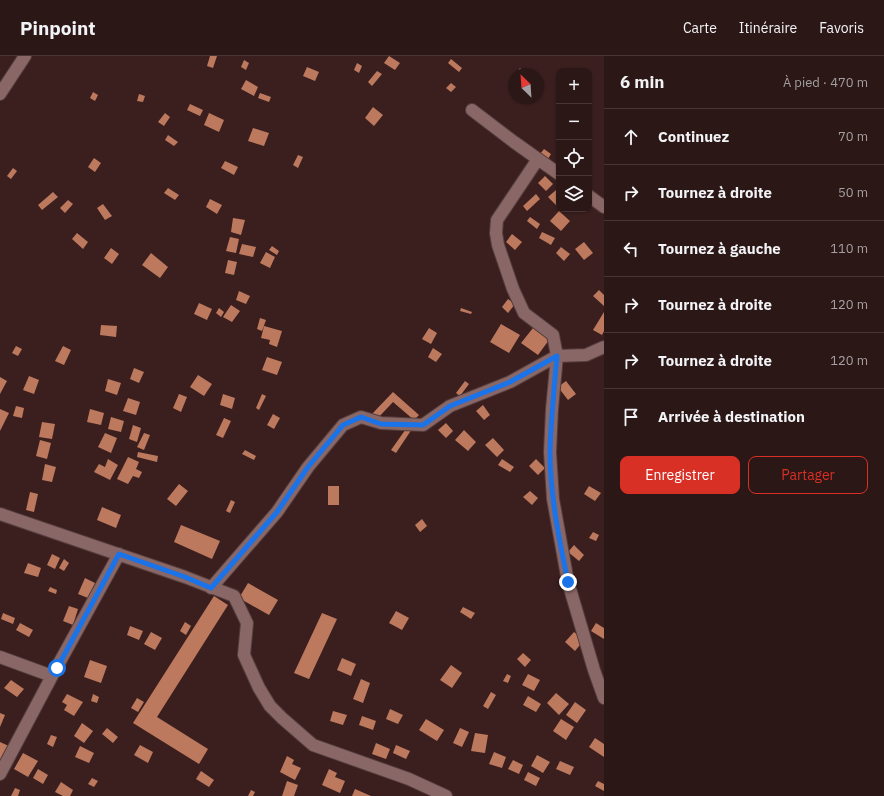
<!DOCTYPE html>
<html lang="fr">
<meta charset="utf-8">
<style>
body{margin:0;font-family:"IBM Plex Sans",sans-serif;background:#342020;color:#f1f3f6}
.controls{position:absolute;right:12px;top:12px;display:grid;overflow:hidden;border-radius:8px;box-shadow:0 1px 3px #0004}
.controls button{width:36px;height:36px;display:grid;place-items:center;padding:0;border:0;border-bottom:1px solid #483636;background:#2c1717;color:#f1f3f6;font:20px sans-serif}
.compass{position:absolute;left:508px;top:12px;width:36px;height:36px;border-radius:50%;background:#2c1717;box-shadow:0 1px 3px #0004;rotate:335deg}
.stop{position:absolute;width:12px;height:12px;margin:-9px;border:3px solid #1a73e8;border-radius:50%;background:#fff}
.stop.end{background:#1a73e8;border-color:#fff;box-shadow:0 1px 4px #0008}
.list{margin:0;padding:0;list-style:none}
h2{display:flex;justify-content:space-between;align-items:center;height:52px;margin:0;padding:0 16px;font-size:17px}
h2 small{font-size:13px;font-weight:400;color:#a69fa1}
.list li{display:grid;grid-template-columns:26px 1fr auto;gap:12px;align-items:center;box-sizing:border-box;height:56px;padding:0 16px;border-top:1px solid #483636}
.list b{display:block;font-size:15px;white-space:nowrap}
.list em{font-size:13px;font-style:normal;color:#a69fa1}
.actions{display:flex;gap:8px;padding:12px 16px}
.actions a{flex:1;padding:9px 0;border:1px solid #d93025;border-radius:8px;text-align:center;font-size:14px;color:#d93025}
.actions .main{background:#d93025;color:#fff}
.icon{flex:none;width:22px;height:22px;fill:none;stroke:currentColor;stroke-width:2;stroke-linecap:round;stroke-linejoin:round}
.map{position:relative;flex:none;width:604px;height:740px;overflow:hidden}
header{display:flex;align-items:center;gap:24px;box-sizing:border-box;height:56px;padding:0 20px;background:#2c1717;border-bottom:1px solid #483636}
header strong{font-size:19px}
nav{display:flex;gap:22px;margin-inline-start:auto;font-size:14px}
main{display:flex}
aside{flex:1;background:#2c1717}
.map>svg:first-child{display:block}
</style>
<header>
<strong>Pinpoint</strong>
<nav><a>Carte</a><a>Itinéraire</a><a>Favoris</a></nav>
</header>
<main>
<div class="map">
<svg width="604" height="740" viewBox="0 0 604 740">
<rect width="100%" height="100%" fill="#3b1f1f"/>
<!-- building -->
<path fill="#bd795d" d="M210,0H217L213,12L207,10Z
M389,0L400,7L395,14L384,7Z
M451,3L462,12L459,16L448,7Z
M244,4L249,7L246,14L241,11Z
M357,7L362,10L359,17L354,14Z
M307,11L319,16L315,25L303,20Z
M520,12L524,16L523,18H516Z
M377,15L382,18L372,30L368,26Z
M246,24L258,31L254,40L241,33Z
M451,27L456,31L451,36L446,32Z
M93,36L98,39L95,45L90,42Z
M260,37L271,41L269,46L258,42Z
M139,38L145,40L143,46L137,45Z
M190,48L203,54L200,60L187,54Z
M373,51L383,59L374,70L365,62Z
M165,57L170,61L164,70L158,66Z
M209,57L224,64L219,76L204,69Z
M253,72L269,77L264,90L248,85Z
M168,79L178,86L174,90L165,84Z
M544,93L551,98L548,103L540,98Z
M298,99L303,101L298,112L293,109Z
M94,102L101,107L95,116L88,111Z
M225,105L238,111L234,119L221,112Z
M13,112L17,115L11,123L7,120Z
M545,120L553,128L546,135L538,127Z
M168,132L179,139L175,144L164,137Z
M556,134L559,138L558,151L548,141Z
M53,136L58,141L42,154L38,149Z
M536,138L540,143L527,155L523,150Z
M210,143L222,149L217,158L206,151Z
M68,144L73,148L65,157L60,152Z
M103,148L112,160L105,164L97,152Z
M559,155L570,165L561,175L550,165Z
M530,161L540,168L537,173L527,165Z
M233,162L245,164L241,179L231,176Z
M542,176L555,182L551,189L539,182Z
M77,177L88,186L83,193L72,183Z
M512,178L522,186L515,194L506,186Z
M230,181L239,183L236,197L226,195Z
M584,186L593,197L584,204L575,193Z
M242,188L256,191L253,201L239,198Z
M272,190L279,195L277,199L269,194Z
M561,191L570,198L564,205L556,197Z
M111,192L119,198L112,208L104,202Z
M266,196L275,201L270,212L260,207Z
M151,197L168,211L160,222L142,209Z
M228,204L237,206L234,219L225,217Z
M599,234L604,239V250L593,240Z
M239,235L250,240L246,248L236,244Z
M508,243L515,248L508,257L502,251Z
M199,247L212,253L207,264L194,258Z
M231,249L240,255L232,266L223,261Z
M219,252L224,256L221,261L216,257Z
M461,252L472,256L471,258L460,255Z
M604,256V275L602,279L593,274Z
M260,262L266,264L262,275L257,273Z
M501,268L520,279L509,297L490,286Z
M101,269L117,270L116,281L100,279Z
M264,270L282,275L277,291L269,288L270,284L261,282Z
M429,272L437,277L431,288L422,283Z
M533,272L549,284L538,299L521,287Z
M16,290L22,293L18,300L12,297Z
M63,290L71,294L64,309L55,305Z
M433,292L442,298L436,306L428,301Z
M267,301L282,306L277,319L262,314Z
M134,312L144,316L139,327L130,323Z
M198,319L212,328L204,340L190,331Z
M29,320L39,324L34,338L23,334Z
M0,321L7,325L0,338Z
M108,323L121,327L117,339L105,335Z
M465,325L469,328L460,340L456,337Z
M566,325L576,338L568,344L558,331Z
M393,336L419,359L414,364L393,346L377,363L372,358Z
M179,338L187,341L181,356L173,352Z
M223,338L235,342L232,353L220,349Z
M262,338L266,340L259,354L256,352Z
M128,342L140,346L136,359L123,355Z
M483,349L490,359L484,364L476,355Z
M16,350L24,352L22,362L13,360Z
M0,353L9,357L0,375Z
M90,353L104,357L101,369L87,366Z
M273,358L280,362L274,373L267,369Z
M111,361L124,365L121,376L108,373Z
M224,362L231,365L223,382L216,379Z
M42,366L55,368L52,383L39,381Z
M446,367L453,375L446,382L438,374Z
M133,369L141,372L137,386L129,383Z
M408,370L412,373L396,397L391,394Z
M464,374L476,386L468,395L455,384Z
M105,377L117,382L111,397L98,391Z
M144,377L150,379L144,394L137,391Z
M493,382L504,394L497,401L485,389Z
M40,384L51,387L47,403L36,400Z
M245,394L256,400L254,404L242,398Z
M138,396L158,400L157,406L137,401Z
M128,401L139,406L136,413L142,416L139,422L133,420L128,428L117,423Z
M108,403L118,409L110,424L94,416L99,408L105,411Z
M502,403L514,411L510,416L498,409Z
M536,403L545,412L538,419L529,410Z
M45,408L56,411L52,426L42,424Z
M179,428L188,435L176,450L167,443Z
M328,430H339V449H328Z
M589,430L601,437L595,445L584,438Z
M530,435L538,442L532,449L523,441Z
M30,436L38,438L34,456L26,454Z
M231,444L235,446L230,457L226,455Z
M102,451L121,459L116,472L97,464Z
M422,463L427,470L420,476L415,469Z
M181,469L220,485L212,503L174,486Z
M593,476L599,479L596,485L589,482Z
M574,489L584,499L579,505L568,496Z
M52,498L60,502L55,513L47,509Z
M64,503L69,507L64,515L59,512Z
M28,507L41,512L38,521L24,517Z
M85,522L95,527L88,542L78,538Z
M248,527L278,544L269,559L239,542Z
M50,531L57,534L56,538L48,535Z
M214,540L228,549L157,661L208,693L199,708L133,667Z
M69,550L78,553L73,569L63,565Z
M463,551L475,557L471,563L460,556Z
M396,555L409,562L402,574L389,567Z
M3,557L15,562L13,568L1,563Z
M322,557L337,563L309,623L294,617Z
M185,566L191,570L186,579L180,575Z
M20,567L33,574L29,581L16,574Z
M596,567L604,572V583L591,575Z
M130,570L143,575L139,584L127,579Z
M151,576L162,582L155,594L144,588Z
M574,576L584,584L575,595L565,586Z
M523,597L531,604L525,611L517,603Z
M342,602L356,608L351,620L337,614Z
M90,604L107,610L101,627L84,621Z
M451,609L462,617L452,632L440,624Z
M507,618L511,620L508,627L503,625Z
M528,618L540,624L534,635L522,629Z
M361,623L370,627L363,647L353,643Z
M11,624L24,633L17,641L4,632Z
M491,636L496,639L488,653L483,650Z
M556,637L569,648L559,659L547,647Z
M67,638L83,646L74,660L64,654L67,649L62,646Z
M93,638L99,641L97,647L91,645Z
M528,640L541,648L536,656L523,649Z
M137,642L144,646L138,656L131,652Z
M575,646L586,654L577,667L566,659Z
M390,653L403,659L398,668L386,663Z
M333,655L347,659L343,669L330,665Z
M0,657L5,659L0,671Z
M362,660L376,665L373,674L359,669Z
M426,663L444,674L437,685L419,674Z
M561,663L574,671L566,684L553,675Z
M82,667L93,675L84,687L74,680Z
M107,672L118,681L113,687L102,678Z
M460,672L469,676L462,691L453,687Z
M475,677L488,679L485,697L471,695Z
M51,679L57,681L53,691L47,688Z
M595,682L604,688V701L589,691Z
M0,686L11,691L0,711Z
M376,687L390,693L386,703L372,698Z
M140,689L153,696L148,707L134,699Z
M396,689L410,695L406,703L393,697Z
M80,690L94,697L89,707L75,701Z
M494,696L506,701L502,712L489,708Z
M23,697L38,705L28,721L14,713Z
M537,699L550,706L543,717L531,710Z
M287,700L294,704L292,708L301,712L295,724L280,716Z
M513,704L523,709L519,718L508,713Z
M560,705L574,711L570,719L556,713Z
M38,713L48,719L43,728L33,722Z
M329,713L337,717L335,721L345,725L340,737L322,729Z
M201,715L214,724L209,731L196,723Z
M528,716L540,722L536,730L524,724Z
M92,722L98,725L94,731L88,728Z
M287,725L298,729L294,740H282Z
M598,725L604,728V735L595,730Z
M61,726L73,734L70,740H63L55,736Z
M15,732L20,734L18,740H11Z
M355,733L371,740H352Z
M251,734L255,736L253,740H248Z"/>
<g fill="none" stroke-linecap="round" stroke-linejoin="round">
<!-- street casing -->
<g stroke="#553d3d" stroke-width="14">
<path id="street" d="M0,38L25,0
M472,54L514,86L559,118
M538,103L497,164L496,177L498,189L513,233L524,257L553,279L557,300L552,353L550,396L553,443L568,526L594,614L604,642
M589,140L604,151
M0,458L185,521L234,540L247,567L244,599L259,632L270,650L282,662L313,689L409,723L446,740
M211,532L277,456L308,411L343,369L361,361L381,367L423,369L450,350L510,326L557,300L586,299L604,291
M0,601L52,620
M0,718L52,620L119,498"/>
</g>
<!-- street -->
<use href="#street" stroke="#896766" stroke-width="12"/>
</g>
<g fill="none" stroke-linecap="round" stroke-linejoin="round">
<!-- route -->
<path stroke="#1a73e8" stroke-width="5" d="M57,612L119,498L185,521L211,532L277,456L308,411L343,369L361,361L381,368L423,369L450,350L510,326L557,300C554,332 551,364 550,395C550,439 559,483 568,526"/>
</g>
</svg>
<div class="controls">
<button>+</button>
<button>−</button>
<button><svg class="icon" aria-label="locate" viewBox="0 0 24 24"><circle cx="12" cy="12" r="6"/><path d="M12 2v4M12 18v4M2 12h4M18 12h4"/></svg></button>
<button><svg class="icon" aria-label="layers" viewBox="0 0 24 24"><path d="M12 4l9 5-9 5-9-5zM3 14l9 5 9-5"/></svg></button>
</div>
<svg class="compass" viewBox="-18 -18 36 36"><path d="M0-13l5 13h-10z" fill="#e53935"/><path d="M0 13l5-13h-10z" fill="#a69fa1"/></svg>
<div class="stop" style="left:57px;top:612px"></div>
<div class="stop end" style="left:568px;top:526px"></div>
</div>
<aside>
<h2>6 min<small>À pied · 470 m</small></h2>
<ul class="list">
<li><svg class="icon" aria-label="ahead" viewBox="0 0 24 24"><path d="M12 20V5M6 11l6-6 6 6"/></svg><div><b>Continuez</b></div><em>70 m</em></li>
<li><svg class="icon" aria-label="right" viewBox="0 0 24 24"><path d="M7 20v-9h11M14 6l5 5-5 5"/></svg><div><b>Tournez à droite</b></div><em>50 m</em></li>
<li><svg class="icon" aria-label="left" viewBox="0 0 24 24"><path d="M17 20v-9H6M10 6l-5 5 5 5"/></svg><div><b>Tournez à gauche</b></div><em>110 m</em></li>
<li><svg class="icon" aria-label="right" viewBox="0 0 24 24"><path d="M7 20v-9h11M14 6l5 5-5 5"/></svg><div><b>Tournez à droite</b></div><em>120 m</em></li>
<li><svg class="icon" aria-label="right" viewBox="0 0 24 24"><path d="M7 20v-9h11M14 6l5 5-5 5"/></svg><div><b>Tournez à droite</b></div><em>120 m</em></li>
<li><svg class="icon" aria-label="arrive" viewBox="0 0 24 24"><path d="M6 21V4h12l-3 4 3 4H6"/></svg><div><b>Arrivée à destination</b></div></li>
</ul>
<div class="actions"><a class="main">Enregistrer</a><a>Partager</a></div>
</aside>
</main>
